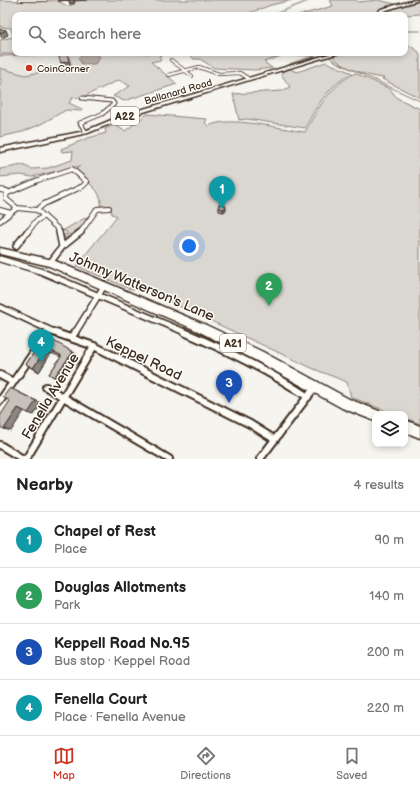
<!DOCTYPE html>
<meta charset="utf-8">
<style>
body{margin:0;font-family:"Balsamiq Sans",sans-serif;background:#f6f6f6;color:#222}
.controls{position:absolute;right:12px;bottom:12px;display:grid;overflow:hidden;border-radius:8px;box-shadow:0 2px 6px #0003}
.controls button{width:36px;height:36px;display:grid;place-items:center;padding:0;border:0;border-bottom:1px solid #e0e0e0;background:#fff;color:#222;font:20px sans-serif}
.you{position:absolute;left:189px;top:246px;width:14px;height:14px;margin:-10px;border:3px solid #fff;border-radius:50%;background:#1a73e8;box-shadow:0 0 0 6px #1a73e833}
.badge{display:grid;place-items:center;width:26px;height:26px;border-radius:50%;background:#c8321e;color:#fff;font-size:13px;font-weight:700}
.pin{position:absolute;translate:-50% -33px;filter:drop-shadow(0 1px 2px #0008)}
.pin::after{content:'';position:absolute;top:21px;width:14px;height:12px;background:inherit;clip-path:polygon(0 0,100% 0,50% 100%)}
.list{margin:0;padding:0;list-style:none}
h2{display:flex;justify-content:space-between;align-items:center;height:52px;margin:0;padding:0 16px;font-size:17px}
h2 small{font-size:13px;font-weight:400;color:#767676}
.list li{display:grid;grid-template-columns:26px 1fr auto;gap:12px;align-items:center;box-sizing:border-box;height:56px;padding:0 16px;border-top:1px solid #e0e0e0}
.list b{display:block;font-size:15px;white-space:nowrap}
.list p{margin:0;font-size:13px;white-space:nowrap;color:#767676}
.list em{font-size:13px;font-style:normal;color:#767676}
.icon{flex:none;width:22px;height:22px;fill:none;stroke:currentColor;stroke-width:2;stroke-linecap:round;stroke-linejoin:round}
.map{position:relative;flex:none;width:420px;height:459px;overflow:hidden}
.search{position:absolute;background:#fff;box-shadow:0 2px 6px #0003;left:12px;right:12px;top:12px;height:44px;display:flex;align-items:center;gap:10px;box-sizing:border-box;padding:0 14px;border-radius:8px;color:#767676;font-size:15px}
.sheet{height:276px;background:#fff}
nav{display:flex;justify-content:space-around;align-items:center;box-sizing:border-box;height:56px;border-top:1px solid #e0e0e0;background:#fff;font-size:11px;color:#767676}
nav a{display:grid;justify-items:center;gap:2px}
nav .on{color:#c8321e}
.map>svg:first-child{display:block}
</style>
<div class="map">
<svg width="420" height="459" viewBox="0 0 420 459">
<rect width="100%" height="100%" fill="#f5f4ee"/>
<filter id="ink" filterUnits="userSpaceOnUse"><feTurbulence type="fractalNoise" baseFrequency=".025" numOctaves="2"/><feDisplacementMap in="SourceGraphic" scale="8" xChannelSelector="R" yChannelSelector="G"/><feConvolveMatrix kernelMatrix="1 2 1 2 8 2 1 2 1" color-interpolation-filters="sRGB"/></filter>
<g filter="url(#ink)">
<!-- built -->
<path fill="#e7e5df" d="M68,54L72,67L25,75L0,69V56Z"/>
<!-- green -->
<path fill="#dad6d0" stroke="#8a8077" d="M0,0L38,2L56,0L67,6L75,4L74,0H293L271,5L244,15H15V53H165L159,56L161,60L151,62L177,84L124,101L113,96L130,86L119,80L83,97L72,98L69,103L82,109L81,111L66,110L39,125L22,132L0,137V82L3,81L0,79V68L25,75L72,67L68,54L0,56V40L13,37L11,28L0,27Z
M330,0H356L358,2L378,0L399,5L380,10L377,15H300L333,6Z
M420,0V14L407,15L386,10L415,3Z
M406,43L419,52L420,56V98L382,79L384,78C370,77 341,68 333,56L344,53H405Z
M187,53H277L281,56L264,62L272,68L255,70L214,68L200,59H194Z
M283,53H329L331,54L285,68L291,63L314,56L286,55Z
M326,62L352,73C329,85 317,105 305,128L247,119L239,120L233,94L282,91L290,87L281,74L283,72L290,69L297,72Z
M355,73L390,89L397,98L420,109V424L405,418V414H394L351,397L347,382L314,369L142,289H130L76,266L117,216L112,214L110,206H100L101,199L97,191L76,169L80,166L32,177L21,175L0,177V169L23,165L31,169L48,168L72,160L73,151L62,152L61,149L88,138L106,133L105,129L114,125L125,131L147,114L207,119L205,123L209,126C227,115 283,129 305,132C318,108 330,86 355,73Z
M92,214L89,219L86,218L85,220L87,223L74,232L73,235L69,234L67,237L70,238H64V235L67,234L66,231H62Z"/>
<!-- water -->
<path fill="#b4aca4" stroke="#84786e" d="M82,54L94,53L100,57L95,64H82L78,58Z"/>
<g fill="none" stroke-linecap="round" stroke-linejoin="round">
<!-- stream -->
<path stroke="#84786e" stroke-width="1" d="M405,31H420
M324,53L336,62L420,101"/>
<!-- river -->
<path fill="#b4aca4" fill-rule="evenodd" d="M308,0H313L275,15H270Z
M0,53H53L51,54L0,55Z"/>
<!-- street-far5 casing -->
<g stroke="#3b2a1e" stroke-width="3.5">
<path id="street-far5" d="M19,0H46"/>
</g>
<!-- street-far4 casing -->
<g stroke="#3b2a1e" stroke-width="4">
<path id="street-far4" d="M171,60L192,76
M169,75L199,67L219,74L240,73L249,79"/>
</g>
<!-- street-far3 casing -->
<g stroke="#3b2a1e" stroke-width="5">
<path id="street-far3" d="M82,98L112,101L114,104L102,114L80,123L86,132"/>
</g>
<!-- street-far2 casing -->
<g stroke="#3b2a1e" stroke-width="6">
<path id="street-far2" d="M0,190L7,191L6,199L17,208L37,210L58,229L59,233
M8,193L38,180L72,169L87,182L83,186L44,204L37,210
M0,210L11,213
M0,221L17,208
M27,233L36,221L44,216
M80,233L97,209L109,208"/>
</g>
<!-- street-far1 casing -->
<g stroke="#3b2a1e" stroke-width="8">
<path id="street-far1" d="M16,246L27,232
M62,247L81,232
M0,259L40,271L187,333
M50,263L62,247L59,232
M0,307L56,333
M47,333L49,330
M75,333L104,286"/>
</g>
<!-- street casing -->
<g stroke="#3b2a1e" stroke-width="10">
<path id="street" d="M53,332L94,346L250,424L274,439
M184,332C226,350 270,371 308,397
M72,337L75,332
M0,375L13,382
M46,387L169,459
M0,401L48,332
M0,445L23,459
M26,459L94,346
M260,459L315,387"/>
</g>
<!-- primary casing -->
<g stroke="#3b2a1e" stroke-width="3">
<path id="primary" d="M415,0H419L383,11L381,13L382,15H378L377,13L381,9Z
M333,53H339L127,117L88,133L0,152V148L85,131L123,115Z"/>
</g>
<!-- highway casing -->
<g stroke="#3b2a1e" stroke-width="3">
<path id="highway" d="M0,248L53,260L206,325L263,352L349,399L379,411L381,414H375V421L342,408L255,360L198,331L49,266L0,254Z
M405,420L420,426V438L405,432Z"/>
</g>
<!-- street-far5 -->
<use href="#street-far5" stroke="#fdfcf7" stroke-width="2"/>
<!-- street-far4 -->
<use href="#street-far4" stroke="#fdfcf7" stroke-width="2.5"/>
<!-- street-far3 -->
<use href="#street-far3" stroke="#fdfcf7" stroke-width="3"/>
<!-- street-far2 -->
<use href="#street-far2" stroke="#fdfcf7" stroke-width="4"/>
<!-- street-far1 -->
<use href="#street-far1" stroke="#fdfcf7" stroke-width="5"/>
<!-- street -->
<use href="#street" stroke="#fdfcf7" stroke-width="6"/>
<!-- primary -->
<use href="#primary" fill="#fdfcf7" fill-rule="evenodd"/>
<!-- highway -->
<use href="#highway" fill="#fdfcf7" fill-rule="evenodd"/>
</g>
<!-- wall -->
<path fill="#aba6a1" stroke="#3b2a1e" d="M58,0H87L74,1V3L70,4L69,0L58,1Z
M219,204L226,210L223,212L219,211Z
M44,339L73,352L78,356L59,380L49,374L61,357L51,353L39,372L26,364Z"/>
<!-- shaded-wall -->
<path fill="#8b8783" stroke="#3b2a1e" d="M58,0H69L58,1Z
M69,0H74V3L70,4Z
M6,30L8,35L2,38L0,35V33Z
M69,61L70,65L62,67L61,63Z
M226,207V210L223,212V209Z
M46,349L51,353L39,372L33,368Z
M73,352L78,356L59,380L54,377Z
M16,391L41,403L34,415L28,413Z
M18,408L24,411L11,431L4,429Z"/>
<!-- building -->
<path fill="#c7c1bb" stroke="#3b2a1e" d="M0,29L6,30L0,33Z
M62,53H67L69,61L61,63L58,54Z
M223,203L226,207L223,209L219,208V204Z
M44,339L54,341L73,352L54,377L49,374L61,357V355L46,349L33,368L26,364Z
M10,388L36,401L28,413L18,408L4,429L0,427V416L10,401L3,397Z"/>
</g>
<!-- markers -->
<circle fill="#c8321e" stroke="#fdfcf7" stroke-width="1.5" cx="29" cy="68" r="4"/>
<g text-anchor="middle" stroke-width="3" stroke-linejoin="round" paint-order="stroke">
<!-- far-poi labels -->
<g font-size="10" fill="#3b2a1e" stroke="#fdfcf7" text-anchor="start">
<text x="37" y="72">CoinCorner</text>
</g>
<!-- far-street labels -->
<g font-size="10" fill="#3b2a1e" stroke="#fdfcf7">
<text transform="translate(178 91) rotate(-16)" y="4">Ballanard Road</text>
</g>
<!-- shield labels -->
<g fill="#fdfcf7" stroke="#75695f" stroke-width="1">
<rect x="111" y="107" width="28" height="18" rx="3"/>
<rect x="220" y="334" width="26" height="18" rx="3"/>
</g>
<g font-size="11" font-weight="bold" fill="#3b2a1e">
<text x="125" y="120">A22</text>
<text x="233" y="347">A21</text>
</g>
<!-- near-street labels -->
<g font-size="14" fill="#3b2a1e" stroke="#fdfcf7">
<text transform="translate(142 286) rotate(23)" y="5">Johnny Watterson's Lane</text>
<text transform="translate(144 358) rotate(26)" y="5">Keppel Road</text>
<text transform="translate(50 396) rotate(-59)" y="5">Fenella Avenue</text>
</g>
</g>
</svg>
<div class="controls">
<button><svg class="icon" aria-label="layers" viewBox="0 0 24 24"><path d="M12 4l9 5-9 5-9-5zM3 14l9 5 9-5"/></svg></button>
</div>
<div class="you"></div>
<div class="pin badge" style="left:222px;top:209px;background:#0f9aa8">1</div>
<div class="pin badge" style="left:269px;top:306px;background:#2e9e5b">2</div>
<div class="pin badge" style="left:229px;top:403px;background:#1a4fb4">3</div>
<div class="pin badge" style="left:41px;top:362px;background:#0f9aa8">4</div>
<div class="search"><svg class="icon" aria-label="search" viewBox="0 0 24 24"><circle cx="10" cy="10" r="6"/><path d="M15 15l6 6"/></svg>Search here</div>
</div>
<section class="sheet">
<h2>Nearby<small>4 results</small></h2>
<ul class="list">
<li><span class="badge" style="background:#0f9aa8">1</span><div><b>Chapel of Rest</b><p>Place</p></div><em>90 m</em></li>
<li><span class="badge" style="background:#2e9e5b">2</span><div><b>Douglas Allotments</b><p>Park</p></div><em>140 m</em></li>
<li><span class="badge" style="background:#1a4fb4">3</span><div><b>Keppell Road No.95</b><p>Bus stop · Keppel Road</p></div><em>200 m</em></li>
<li><span class="badge" style="background:#0f9aa8">4</span><div><b>Fenella Court</b><p>Place · Fenella Avenue</p></div><em>220 m</em></li>
</ul>
</section>
<nav>
<a class="on"><svg class="icon" aria-label="map" viewBox="0 0 24 24"><path d="M3 6l6-2 6 2 6-2v14l-6 2-6-2-6 2zM9 4v14M15 6v14"/></svg>Map</a>
<a><svg class="icon" aria-label="directions" viewBox="0 0 24 24"><path d="M12 3l9 9-9 9-9-9zM9 14v-3h6M13 9l2 2-2 2"/></svg>Directions</a>
<a><svg class="icon" aria-label="saved" viewBox="0 0 24 24"><path d="M7 4h10v16l-5-4-5 4z"/></svg>Saved</a>
</nav>
